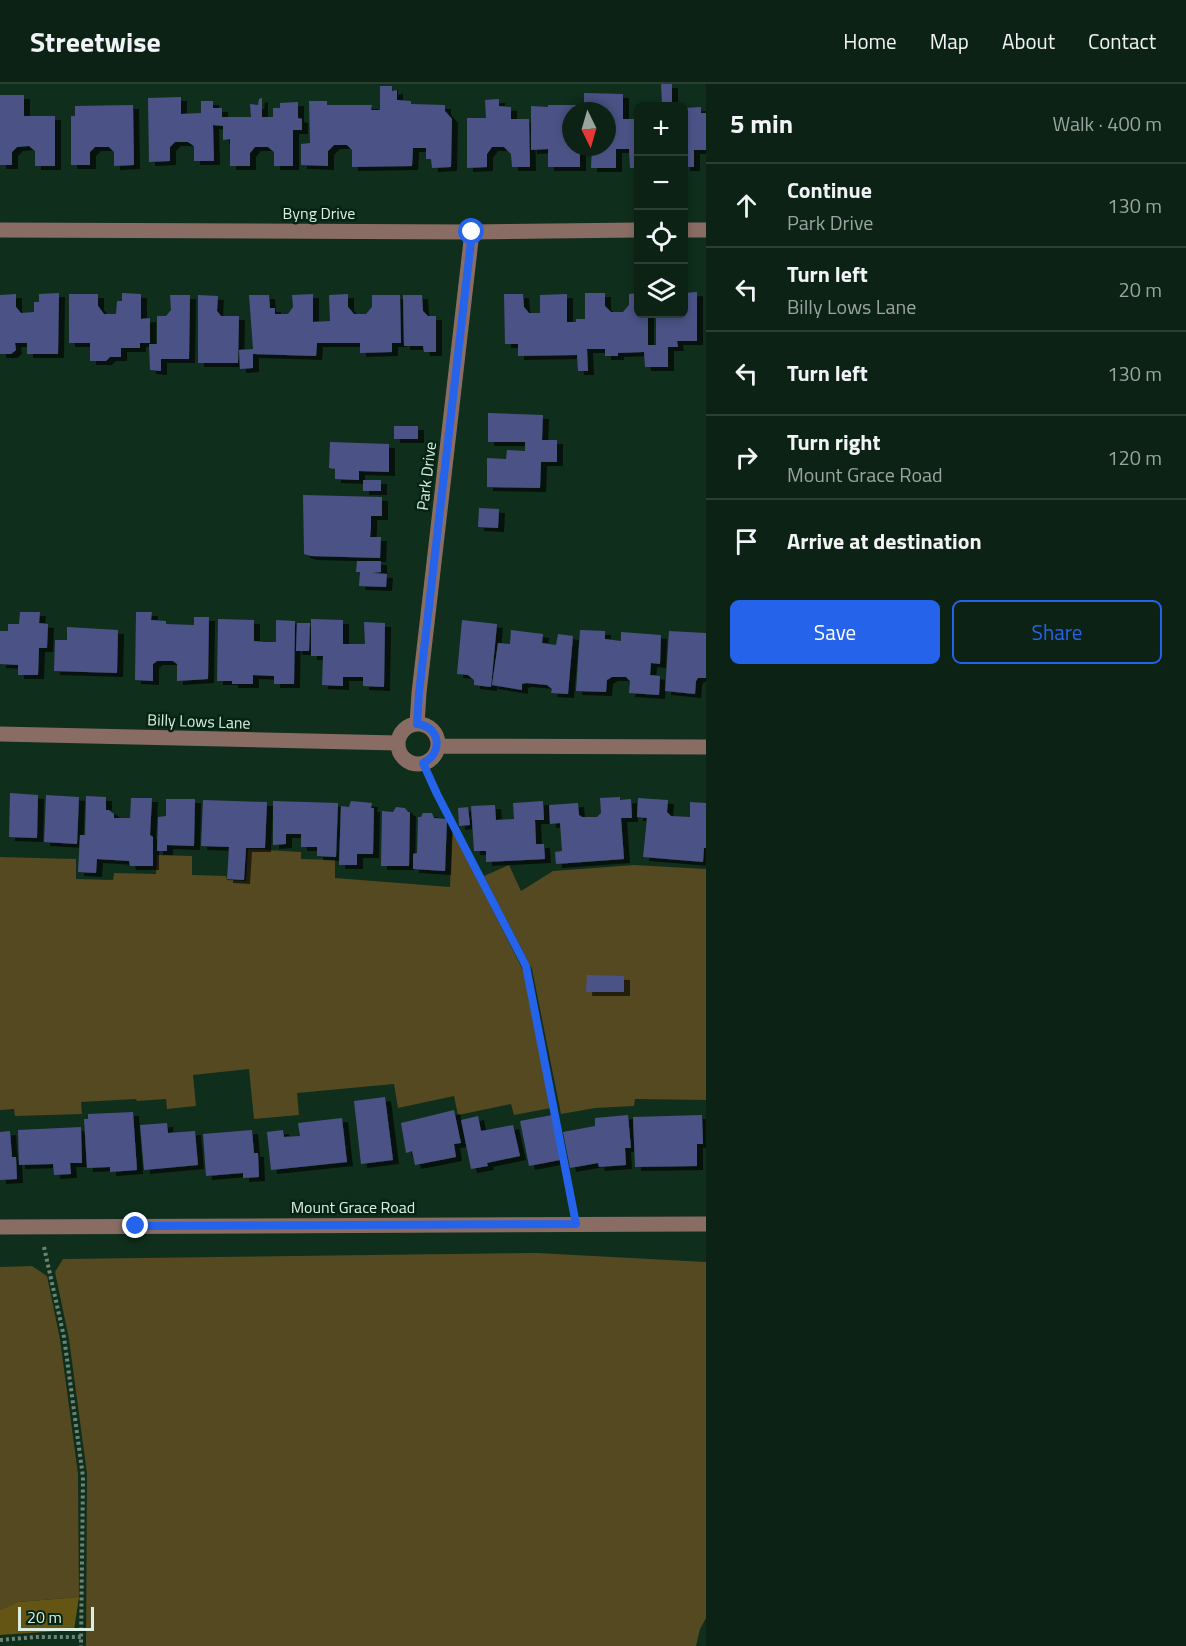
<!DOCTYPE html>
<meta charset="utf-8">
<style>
body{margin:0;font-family:"Titillium Web",sans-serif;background:#142a1e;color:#f1f3f6}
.controls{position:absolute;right:18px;top:18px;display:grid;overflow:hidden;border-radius:9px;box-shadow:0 3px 9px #0003}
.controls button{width:54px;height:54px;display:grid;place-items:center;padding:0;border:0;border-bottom:2px solid #2b3f34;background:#0b2215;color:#f1f3f6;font:30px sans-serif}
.compass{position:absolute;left:562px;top:18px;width:54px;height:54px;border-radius:50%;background:#0b2215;box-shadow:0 3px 9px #0003;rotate:175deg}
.scale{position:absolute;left:18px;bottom:15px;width:76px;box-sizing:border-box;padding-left:6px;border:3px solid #dceee1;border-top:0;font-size:16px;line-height:21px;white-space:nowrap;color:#dceee1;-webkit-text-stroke:4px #052413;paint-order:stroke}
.stop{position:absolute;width:18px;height:18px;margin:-14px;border:4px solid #2563eb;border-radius:50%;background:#fff}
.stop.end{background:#2563eb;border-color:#fff;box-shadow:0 2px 6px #0008}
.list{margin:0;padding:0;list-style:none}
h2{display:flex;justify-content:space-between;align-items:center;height:78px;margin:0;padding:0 24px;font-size:26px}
h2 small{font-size:20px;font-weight:400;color:#9aa4a0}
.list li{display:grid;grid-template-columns:39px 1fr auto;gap:18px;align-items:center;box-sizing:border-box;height:84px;padding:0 24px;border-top:2px solid #2b3f34}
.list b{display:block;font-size:22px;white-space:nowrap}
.list p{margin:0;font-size:20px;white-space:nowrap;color:#9aa4a0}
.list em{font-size:20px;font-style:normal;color:#9aa4a0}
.actions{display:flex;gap:12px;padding:18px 24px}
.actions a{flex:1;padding:14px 0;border:2px solid #2563eb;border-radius:9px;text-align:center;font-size:21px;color:#2563eb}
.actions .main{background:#2563eb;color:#fff}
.icon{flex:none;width:33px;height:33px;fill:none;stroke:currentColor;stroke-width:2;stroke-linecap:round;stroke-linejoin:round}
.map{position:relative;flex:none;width:706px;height:1562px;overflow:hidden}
header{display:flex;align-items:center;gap:36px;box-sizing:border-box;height:84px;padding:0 30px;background:#0b2215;border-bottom:2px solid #2b3f34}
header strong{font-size:28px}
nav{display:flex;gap:33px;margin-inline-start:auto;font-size:21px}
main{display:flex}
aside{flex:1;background:#0b2215}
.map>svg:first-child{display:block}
</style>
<header>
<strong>Streetwise</strong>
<nav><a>Home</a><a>Map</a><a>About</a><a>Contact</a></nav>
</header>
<main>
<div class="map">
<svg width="706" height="1562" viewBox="0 0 706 1562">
<defs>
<filter id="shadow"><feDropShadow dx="6" dy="4" stdDeviation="0" flood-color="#0009"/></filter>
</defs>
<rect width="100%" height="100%" fill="#0f2e1c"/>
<!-- green -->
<path fill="#544921" d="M452,746L525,890L551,1024L514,1031L511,1020L458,1031L454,1012L398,1024L394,1000L297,1009L299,1031L254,1035L249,985L193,991L196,1022L167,1025L166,1015L137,1017L136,1015L81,1018L82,1030L15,1032L14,1025L0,1026V773L76,775V795L113,796L114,789L156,790L157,771L192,772V791L226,792L227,796L246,797L248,765L301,768V775L335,776V794L450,803Z
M509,781L521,807L553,787L634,781L706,785V1016L635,1015L634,1022L595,1024L561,1030L532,885L484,792Z
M537,1169L706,1178V1534L700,1545L696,1562H86L87,1390L69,1255L55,1188L63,1175Z
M32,1182L47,1192L60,1255L78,1390L79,1513L18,1518L0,1526V1183Z"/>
<!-- forest -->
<path fill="#645514" d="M79,1513L74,1546L0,1551V1526L18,1518Z"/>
<!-- building -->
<path fill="#4b5386" filter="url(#shadow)" d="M661,0H672V20H662Z
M380,2H392V7L397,6V16L411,17V20L445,21V27L452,35L451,83L432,84L431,75H426V64H413L412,82L352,83V66L347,61H334L328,67V82L301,81V60L310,59L309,17H327V21H372L371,26H380Z
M584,9L623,10V35H638V84H630L629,65H616V84H591L592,63H607V27H584Z
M0,11H24V32H55V82H35V67L29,62L17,63L12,68V81H0Z
M181,13V30L201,29V17H213V24H222V33H251L250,20L258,21L259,15L262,14V33H273V24H280V19L298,18V34L302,35V46H293V82H274V68L268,63H255L250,69V82H230V55L223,56V42L213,41L214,77H194V62L188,58H175L170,63V77L149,78L148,14Z
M499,15V22L511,23V35H529L530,83H512L511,70L504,63H492L487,70V83L467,84V34H486L485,16Z
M133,21L134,81L114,82V68L109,63H95L90,68V81H71V32H75V22Z
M548,21H581V27H571V63H580V83H548V65L531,66V22L548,23Z
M701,23V29H706V66H694V83H684V24Z
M697,208V257H677L678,263H668V283H645L644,268L618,269V272H605V265H587L588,287H578L577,271L518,272V260H505L504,210H523L524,223L529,229H540V211L567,210V238H576V235H585V209H605V222L611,228H623L629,221V210L638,209V230H648V261H656V230H684V209Z
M59,209L58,270H27V259H15L16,266L11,270H0V211L16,210V223L21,229L34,228V218H39V210Z
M122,209L141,210V235L150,234V259H140V264H121V273H110L106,277H90V259H69V210H98V222L104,230H116L117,217H122Z
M313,210V238L330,237L329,211L348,210V223L354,230H366L372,223V211H400L401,259H392V268L360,269V259H317L316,272L253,270V284L240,285L239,266L253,265L249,211H269L270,224H275V230H288L293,223L292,211Z
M170,211H190L189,275H161V287L150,286L149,260H157V232H166L171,226Z
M198,211L218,212L217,227L221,232H239L238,279H198Z
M403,211H422L423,227L428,232H436V268H424L423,262H404Z
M488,329L543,331L542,356H557V378H541L540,404L487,403V374L506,375L507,366L525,367V358H488Z
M394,342H418V355H394Z
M330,358L389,360V388L359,387V396L335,395V385L329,384Z
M363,396H381V407H363Z
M303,411L382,413V432H371V444L370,453H381L380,474L311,472L304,470Z
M479,424L499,425L498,444L478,443Z
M357,477H381V488L372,489L387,490L386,503L359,502L360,488H356Z
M20,528H40L39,539L48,540L47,564H39L38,591H18V581L0,580V547H8V540H19Z
M136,528H152L151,536L166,537V540L194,541V533H209L208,595L177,597V580L173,577H157L153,580V597L135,596Z
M218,535L254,536V557L264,558H276V536L295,537L294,600H274V592L253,591V600H232V597H217Z
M311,535L343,536V560H365L364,538L385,539L384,603L363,602V593H343V602L322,601L323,572H311Z
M462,536L497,540L491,603L474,601V596L468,591L457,590Z
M297,539H310L309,567H296Z
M67,543L118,546L117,589L54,587L55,556H67Z
M511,546L543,550L542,559L556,561L558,550L573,552L568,610L551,609L552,605L547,601L526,599L522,600V606L492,601L498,559L510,560Z
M580,546L605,547V555L621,557V548L661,551L660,580L651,579L650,591L660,592L659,611L629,609L630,597L626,593H612L607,596L606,608L576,607Z
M669,547L706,549V594H698L696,597L695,610L665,607Z
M10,709L38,711L37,754L9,753Z
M46,711L79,713L77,760L44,758Z
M86,712L106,713V726H109L114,730V734H130L131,714H152L150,751L153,753V782H130L129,777L97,775L96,789L78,788L80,751H85Z
M620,713V716L631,715L632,734H621L624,775L556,780L555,768L562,767L560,739L550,740L549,721L578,719L579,731L582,733H597L601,729L600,714Z
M638,714L668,716L667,728L671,732L690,733V718L706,719V764H704L703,778L643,773L647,734L637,733Z
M166,715H195L194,762L167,761V767H157L158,733L166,732Z
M203,716L267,718L265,764H246L244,796L227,795L229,763L201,762Z
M273,717L338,719L336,773L317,772V763H301V750H286V760L273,761Z
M351,717L372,719L371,724H374L373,770H357V781H339L341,722L349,723Z
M543,717L544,736H535L536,760H544L545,775L486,778V767H474L471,722L495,721L496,736L514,735L513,719Z
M396,723L405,724L408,728H410L409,782H381L382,727L393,728Z
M468,723L470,741L459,742L458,724Z
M423,729H432L434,734L447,735L445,787L413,785V770L417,769L418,733H421Z
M587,891L624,892V908H586Z
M385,1013L393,1076L361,1080L354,1017Z
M454,1026L461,1059L454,1060L456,1073L415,1081L412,1067L406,1069L401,1039Z
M133,1028L137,1086L110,1088V1083L87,1084L84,1035H88V1030Z
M552,1031L560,1076L529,1082L520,1037Z
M628,1031L631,1064H625L626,1081L599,1083L598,1079L570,1084L563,1048L595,1042V1034Z
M702,1031L703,1060H697V1082L635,1083L633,1033Z
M478,1032L481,1047L513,1041L520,1072L487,1079L488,1082L471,1085L461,1036Z
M342,1034L347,1078L271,1086L267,1048L283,1046L284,1053L300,1052L298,1039Z
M167,1039L168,1049L195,1047L198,1081L144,1086L140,1041Z
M81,1043L82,1079H70L71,1090L54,1091L53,1080L19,1081L18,1046Z
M252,1046L254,1069H258L259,1093L243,1094V1089L206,1092L203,1050Z
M10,1047L12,1073H16L17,1095L0,1096V1048Z"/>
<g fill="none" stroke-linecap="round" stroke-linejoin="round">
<!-- path -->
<path stroke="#6c8575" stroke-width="4" stroke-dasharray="3 3" stroke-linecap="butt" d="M424,679L437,709L526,882L573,1123
M44,1163L64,1253L83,1393L81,1562
M0,1556L36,1553H81"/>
<!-- minor -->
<path stroke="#896d65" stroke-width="15" d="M0,146L472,148L638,146
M684,146H706
M417,640L419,609L472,148
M398 660a20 20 0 1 1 40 0a20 20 0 1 1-40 0Z
M0,650L398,659
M438,662L706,663
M0,1143L706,1140"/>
</g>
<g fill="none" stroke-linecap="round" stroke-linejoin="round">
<!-- route -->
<path stroke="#2563eb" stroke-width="8" d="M136,1142L576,1140L526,882L437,710L423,679C444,669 440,642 417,640L419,609L472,148"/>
</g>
<g text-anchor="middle" stroke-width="5" stroke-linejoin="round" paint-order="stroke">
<!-- street labels -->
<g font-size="16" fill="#dceee1" stroke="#052413">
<text x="319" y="135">Byng Drive</text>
<text transform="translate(426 392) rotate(-83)" y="6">Park Drive</text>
<text transform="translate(199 637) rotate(2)" y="6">Billy Lows Lane</text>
<text x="353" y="1129">Mount Grace Road</text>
</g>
</g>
</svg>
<div class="controls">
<button>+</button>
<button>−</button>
<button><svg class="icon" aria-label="locate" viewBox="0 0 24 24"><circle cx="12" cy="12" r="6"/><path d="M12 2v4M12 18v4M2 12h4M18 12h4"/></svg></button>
<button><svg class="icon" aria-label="layers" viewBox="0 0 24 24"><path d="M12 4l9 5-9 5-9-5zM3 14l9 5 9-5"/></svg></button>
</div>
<svg class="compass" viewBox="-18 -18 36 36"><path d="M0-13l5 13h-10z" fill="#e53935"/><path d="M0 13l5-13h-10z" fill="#9aa4a0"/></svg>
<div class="scale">20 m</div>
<div class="stop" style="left:472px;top:148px"></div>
<div class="stop end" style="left:136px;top:1142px"></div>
</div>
<aside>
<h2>5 min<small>Walk · 400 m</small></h2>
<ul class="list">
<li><svg class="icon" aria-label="ahead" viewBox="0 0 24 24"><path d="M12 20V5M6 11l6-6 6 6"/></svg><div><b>Continue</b><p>Park Drive</p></div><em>130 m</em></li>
<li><svg class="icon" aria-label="left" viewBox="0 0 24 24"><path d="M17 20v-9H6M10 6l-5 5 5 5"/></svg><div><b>Turn left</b><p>Billy Lows Lane</p></div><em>20 m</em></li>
<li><svg class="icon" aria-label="left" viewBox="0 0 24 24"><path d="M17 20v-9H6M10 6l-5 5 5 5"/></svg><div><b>Turn left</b></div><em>130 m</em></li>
<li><svg class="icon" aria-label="right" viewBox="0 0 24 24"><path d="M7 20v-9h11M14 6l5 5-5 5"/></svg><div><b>Turn right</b><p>Mount Grace Road</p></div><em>120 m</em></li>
<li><svg class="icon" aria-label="arrive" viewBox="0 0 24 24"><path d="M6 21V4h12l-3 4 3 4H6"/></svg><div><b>Arrive at destination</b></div></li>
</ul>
<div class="actions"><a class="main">Save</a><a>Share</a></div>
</aside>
</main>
